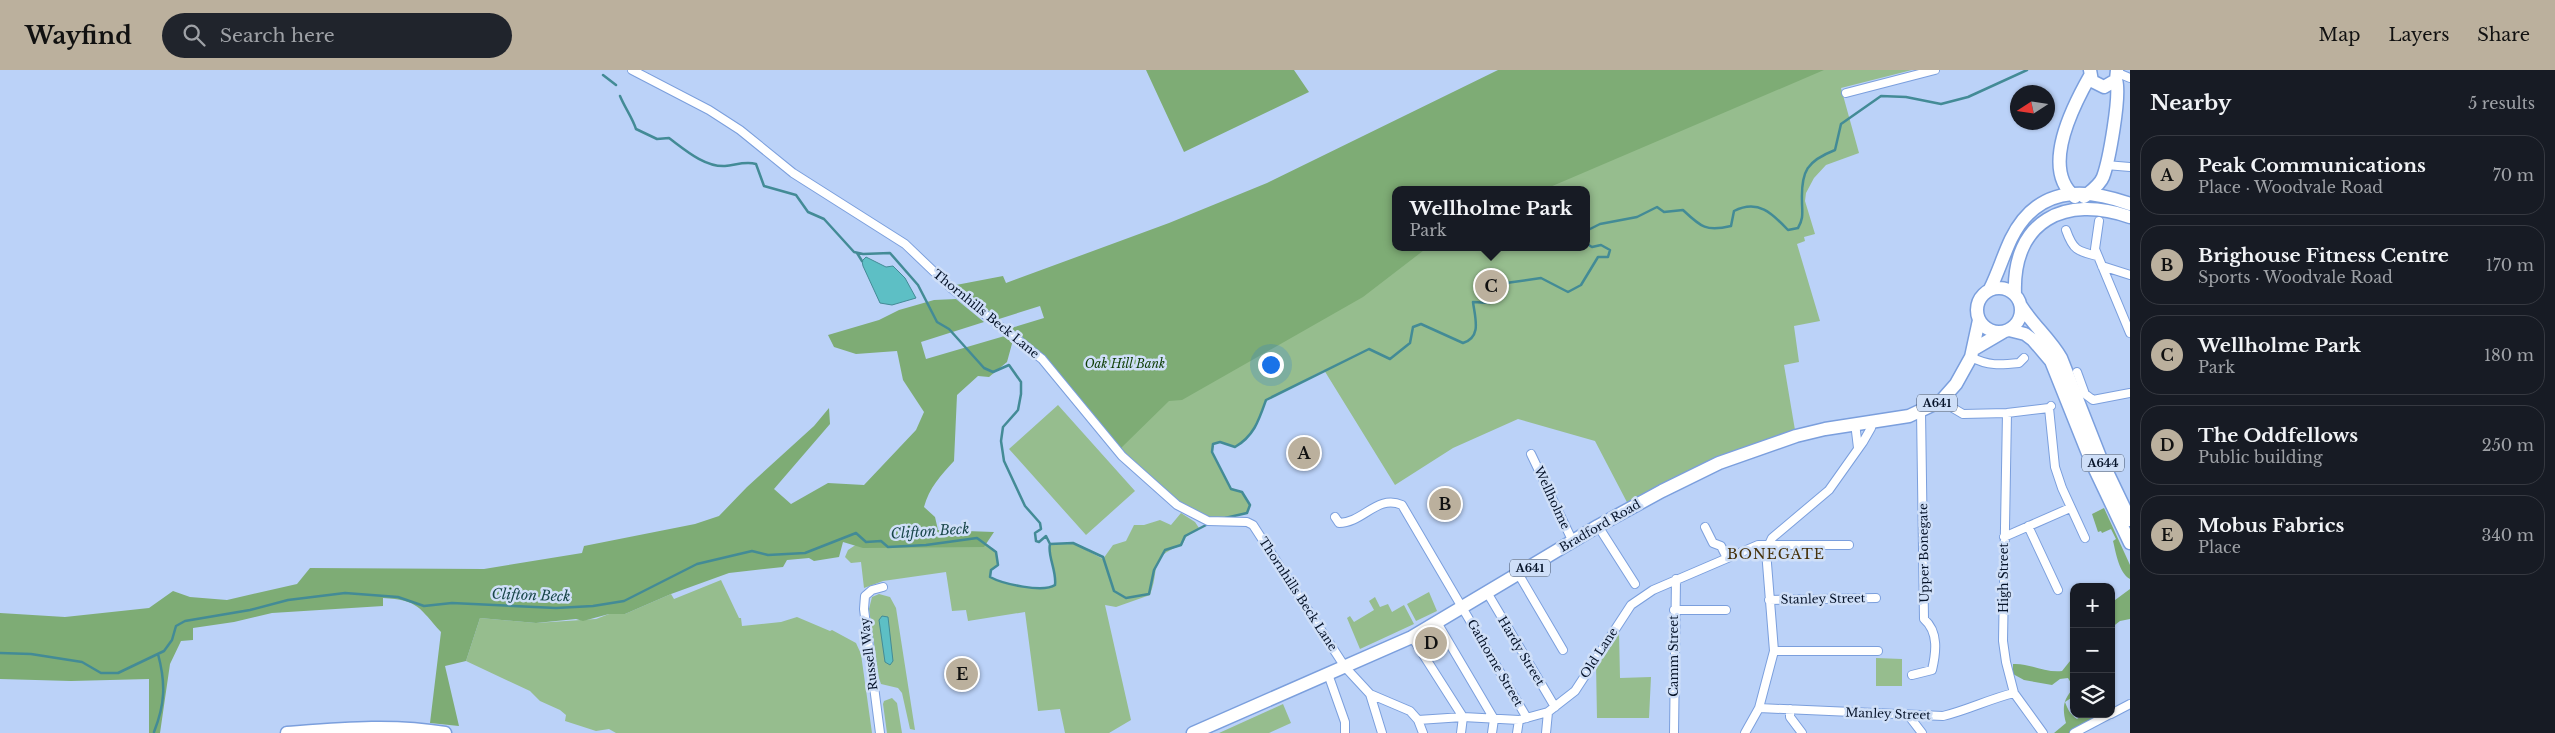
<!DOCTYPE html>
<meta charset="utf-8">
<style>
body{margin:0;font-family:"Libre Baskerville",serif;background:#20242c;color:#f1f3f6}
.controls{position:absolute;right:15px;bottom:15px;display:grid;overflow:hidden;border-radius:10px;box-shadow:0 1px 4px #0004}
.controls button{width:45px;height:45px;display:grid;place-items:center;padding:0;border:0;border-bottom:1px solid #363941;background:#171b24;color:#f1f3f6;font:25px sans-serif}
.compass{position:absolute;left:2010px;top:15px;width:45px;height:45px;border-radius:50%;background:#171b24;box-shadow:0 1px 4px #0004;rotate:258deg}
.you{position:absolute;left:1270px;top:294px;width:18px;height:18px;margin:-12px;border:4px solid #fff;border-radius:50%;background:#1a73e8;box-shadow:0 0 0 8px #1a73e833}
.badge{display:grid;place-items:center;width:32px;height:32px;border-radius:50%;background:#bbb09d;color:#111;font-size:16px;font-weight:700}
.pin{position:absolute;translate:-50% -50%;border:2px solid #fff;box-shadow:0 1px 5px #0006}
.popup{position:absolute;left:1392px;top:116px;width:198px;height:65px;box-sizing:border-box;display:grid;place-content:center;border-radius:10px;background:#171b24;filter:drop-shadow(0 1px 4px #0005);font-size:16px;white-space:nowrap;color:#9ea1a6}
.popup b{font-size:19px;color:#f1f3f6}
.popup::after{content:'';position:absolute;left:50%;top:100%;margin-left:-10px;border:10px solid transparent;border-top-color:#171b24}
.list{margin:0;padding:0;list-style:none}
h2{display:flex;justify-content:space-between;align-items:center;height:65px;margin:0;padding:0 20px;font-size:21px}
h2 small{font-size:16px;font-weight:400;color:#9ea1a6}
.list li{display:grid;grid-template-columns:32px 1fr auto;gap:15px;align-items:center;box-sizing:border-box;height:80px;margin:0 10px 10px;padding:0 10px;border:1px solid #363941;border-radius:20px}
.list b{display:block;font-size:19px;white-space:nowrap}
.list p{margin:0;font-size:16px;white-space:nowrap;color:#9ea1a6}
.list em{font-size:16px;font-style:normal;color:#9ea1a6}
.icon{flex:none;width:28px;height:28px;fill:none;stroke:currentColor;stroke-width:2;stroke-linecap:round;stroke-linejoin:round}
.map{position:relative;flex:none;width:2130px;height:663px;overflow:hidden}
header{display:flex;align-items:center;gap:30px;box-sizing:border-box;height:70px;padding:0 25px;background:#bbb09d;color:#111}
header strong{font-size:24px}
nav{display:flex;gap:28px;margin-inline-start:auto;font-size:18px}
.search{width:350px;height:45px;background:#20242c;display:flex;align-items:center;gap:12px;box-sizing:border-box;padding:0 18px;border-radius:28px;color:#9ea1a6;font-size:19px}
main{display:flex}
aside{flex:1;background:#171b24}
.map>svg:first-child{display:block}
</style>
<header>
<strong>Wayfind</strong>
<div class="search"><svg class="icon" aria-label="search" viewBox="0 0 24 24"><circle cx="10" cy="10" r="6"/><path d="M15 15l6 6"/></svg>Search here</div>
<nav><a>Map</a><a>Layers</a><a>Share</a></nav>
</header>
<main>
<div class="map">
<svg width="2130" height="663" viewBox="0 0 2130 663">
<rect width="100%" height="100%" fill="#bbd2f8"/>
<!-- green -->
<path fill="#96bd8e" d="M1657,0H1912L1841,18L1859,83L1826,95L1814,108L1806,123L1805,131L1815,164L1804,167L1805,171L1797,174L1820,251L1794,256L1799,292L1784,295L1796,366L1630,438L1595,371L1518,349L1453,378L1395,415L1324,300L1266,330C1259,350 1254,366 1235,377L1220,372L1213,374L1212,383L1231,418L1242,422L1250,435L1247,443L1219,450L1206,447L1183,436L1120,379L1044,285L1025,270L1129,233L1396,177H1586V120H1404Z
M1058,335L1135,421L1086,465L1009,379Z
M1181,443L1195,452L1199,458L1186,467L1182,475C1147,488 1161,497 1150,525L1116,537L1105,535L1131,650L1109,663H1065L1060,639L1038,641L1025,542L968,551L966,540L952,541L946,502L883,511L864,518L861,492L851,493L845,487L848,480L857,474H986L996,482L998,495L991,500L990,507C1003,514 1043,523 1055,515C1057,501 1047,485 1050,474L1073,473L1103,489L1113,475L1126,471L1134,455H1144L1160,450L1171,455Z
M721,510L739,548H741L742,556L781,552L797,547L830,561L832,560L856,573L861,584L872,663H616L609,659L596,661L565,651L566,645L560,640L540,631L530,621L466,591L480,548L536,553L596,549L609,544H625L671,524L674,529Z
M1429,522L1437,541L1416,551L1407,534Z
M879,524L890,527L896,538L915,660L910,659L902,623L898,618L881,614L879,608L869,539L872,527Z
M1375,527L1380,537L1388,534L1392,542L1404,535L1414,554L1360,579L1347,548L1350,546L1354,552L1374,540L1369,531Z
M1619,561L1620,608L1651,607L1649,648H1597L1596,594Z
M1876,588L1902,589V616H1876Z
M892,628L897,633L902,663H887L883,634L884,631Z
M1283,634L1291,653L1269,663H1219Z"/>
<!-- forest -->
<path fill="#7eac75" d="M1146,0H1294L1309,22L1184,82Z
M1498,0H1824L1543,120H1396V177H1428L1363,227L1182,330L1169,331L1120,379L1044,285L1011,258L1044,248L1040,236L999,249L955,220L956,215L1003,206L1006,213L1169,153L1267,113Z
M956,229L984,252L921,272L926,289L1008,265L1013,270L1007,292L989,307L978,306L957,325L954,391C941,405 929,418 924,437L935,447L938,460L994,462L984,477L863,478L843,472L839,487L814,491L809,488L787,490L783,497L729,503L671,524L625,544H609L583,551L576,549L536,553L480,548L466,591L445,596L459,656L430,653L441,562C419,538 419,530 383,528V536L272,543L234,552L193,558V570L181,571L170,594L160,663H149V609L71,611L0,609V543L65,547L149,538L173,521L190,527L227,530L297,514L310,498L484,499L582,483L584,476L695,454L719,446L747,417L814,356L829,338L830,354L774,419L791,434L828,413L864,415L916,360L924,342L903,310L897,281L856,284L834,277L828,265L879,250L899,240L934,230Z
M2104,438L2130,495V509C2119,503 2116,483 2113,471L2116,469L2111,459L2102,463L2101,461L2098,462L2092,444Z
M2130,519V549L2120,551L2111,558V533Z
M2074,586C2074,600 2074,612 2074,626L2065,632C2068,640 2070,644 2077,649L2084,644L2101,645L2070,663H2054L2066,653C2062,638 2063,629 2074,618L2068,608L2060,609L2052,615L2024,610L2013,604V594C2030,593 2045,603 2062,601Z"/>
<!-- water -->
<path fill="#5dbfc5" stroke="#438b96" d="M866,187L886,197L893,196L905,208L916,228L892,235L880,233L863,196L862,191Z
M882,546L888,547L893,591L890,595L885,592L879,550Z"/>
<g fill="none" stroke-linecap="round" stroke-linejoin="round">
<!-- stream -->
<path stroke="#438b96" stroke-width="2.5" d="M603,5L616,15
M620,26C625,38 632,47 636,59L657,69L669,68C684,79 704,97 725,96C736,95 745,91 756,94L764,116L796,125L808,142L824,149L854,182L863,184L890,183L918,215L937,252L949,259L984,298L993,302L1009,295L1021,312V324L1018,340L1003,357L1001,371L1004,391L1025,436L1040,453L1041,459L1035,463L1036,471L1039,472L1046,466L1050,474
M1586,169L1588,160L1600,154L1637,147L1657,137L1664,142L1683,140C1701,157 1706,162 1731,156L1734,141C1758,129 1772,143 1788,160L1798,158C1804,148 1802,142 1802,131C1801,101 1807,91 1835,80L1841,54L1881,26L1906,27L1941,34L1968,27L2027,0
M857,183L862,191
M1225,448L1247,443L1250,435L1242,422L1231,419L1212,382L1213,374L1220,372L1235,377C1254,366 1259,350 1266,330L1369,279L1390,289L1410,273L1413,257L1421,254L1463,273C1482,267 1475,248 1473,232L1490,233L1499,225L1506,213L1541,208L1568,222L1581,215L1598,187H1608L1610,180L1601,175L1592,177L1587,174L1586,170
M0,583L31,584L82,592L101,603H118L164,581L172,570L176,556L185,551L250,540L288,530L345,523L398,527L424,536L452,533L556,538L593,536L624,531L697,494L752,481L768,485L805,483L856,463L866,472L881,471L888,477L926,475L977,468L996,482L998,495L991,500L990,507C1003,514 1043,523 1055,515C1057,501 1047,485 1050,474L1073,473L1103,487L1114,521L1126,528L1149,524L1154,500L1165,480L1181,475L1185,466L1208,454
M154,662C165,634 166,614 158,584"/>
<!-- street casing -->
<g stroke="#7b9fdd" stroke-width="10">
<path id="street" d="M632,0L709,40L740,60L793,103L905,174L951,218L1042,289L1122,386L1177,435L1208,451L1247,452L1253,455L1345,597L1370,624L1410,641L1418,650L1423,663
M2118,3L2130,8
M1846,23L1935,0
M2106,95L2130,97
M2099,151L2095,179L2130,263
M2066,160C2073,180 2077,181 2097,186
M2102,196L2130,205
M1971,287C1988,296 2000,295 2019,293L2024,288
M2077,302L2085,324L2093,330L2130,323
M1941,331L1963,344L2007,343L2049,338L2051,336
M2049,338L2055,397L2062,418L2085,468
M2007,343L2003,571L2006,592L2014,623L2043,663
M1855,353L1858,378
M1531,384L1573,472
M1335,447L1339,453C1363,453 1377,424 1402,435L1527,648
M1598,456L1635,514
M2028,456L2058,520
M1705,457L1713,473L1721,476L1727,488
M2004,467L2070,438
M1519,505L1563,580
M1488,524L1555,637
M1769,530L1876,528
M1674,540H1726
M1438,554L1494,649L1492,663
M1412,567L1463,647L1461,663
M1774,581H1878
M1328,604L1345,652V663
M1912,605L1932,600C1936,583 1939,562 1924,549L1921,341
M1370,624L1382,663
M1759,638L1943,646C1968,640 1989,629 2014,623
M1790,639V647L1802,663
M2111,644L2130,634
M1909,646L1922,663
M1418,650L1463,647L1519,650L1548,642L1575,621L1631,535L1653,520L1758,475H1849
M880,663L864,539L865,526L872,520L883,517
M1517,663L1519,650
M1546,663L1548,642
M1674,663L1676,509
M1745,663L1759,638L1774,581L1766,481L1772,468L1829,420L1863,372L1871,358L1873,351
M2074,663L2110,644"/>
</g>
<!-- primary casing -->
<g stroke="#7b9fdd" stroke-width="15">
<path id="primary" d="M2090,0L2092,11L2104,17L2116,10L2117,0
M2075,127C2040,99 2073,36 2090,6
M2084,127C2090,122 2100,115 2103,107C2109,91 2121,25 2116,10
M1977 240a22 22 0 1 1 44 0a22 22 0 1 1-44 0Z
M1990,219C1998,203 2003,186 2011,169C2036,118 2081,116 2130,134
M2015,224C2012,151 2065,124 2130,147
M2021,236C2033,255 2050,269 2061,288L2100,387L2130,450
M2009,260L2025,264L2033,270L2051,291L2091,391L2130,473
M1974,279L2003,262
M287,663C340,659 393,654 445,663
M1193,663L1412,567L1598,456L1662,421L1719,393L1796,366L1825,359L1909,346L1941,331L1956,314L1971,287L1979,250"/>
</g>
<!-- street -->
<use href="#street" stroke="#fff" stroke-width="8"/>
<!-- primary -->
<use href="#primary" stroke="#fff" stroke-width="12"/>
</g>
<g text-anchor="middle" stroke-width="5" stroke-linejoin="round" paint-order="stroke">
<!-- shield labels -->
<g fill="#cfdff8" stroke="#425067" stroke-width="1">
<rect x="1917" y="324.5" width="40" height="17" rx="4"/>
<rect x="2082" y="384.5" width="42" height="17" rx="4"/>
<rect x="1510" y="489.5" width="40" height="17" rx="4"/>
</g>
<g font-size="11" font-weight="bold" fill="#061329">
<text x="1937" y="337">A641</text>
<text x="2103" y="397">A644</text>
<text x="1530" y="502">A641</text>
</g>
<!-- street labels -->
<g font-size="12" fill="#061329" stroke="#cfdff8">
<text transform="translate(986 244) rotate(39)" y="4">Thornhills Beck Lane</text>
<text transform="translate(1552 428) rotate(65)" y="4">Wellholme</text>
<text transform="translate(1600 456) rotate(-30)" y="4">Bradford Road</text>
<text transform="translate(1924 483) rotate(-91)" y="4">Upper Bonegate</text>
<text transform="translate(2004 508) rotate(-90)" y="4">High Street</text>
<text transform="translate(1298 524) rotate(57)" y="4">Thornhills Beck Lane</text>
<text transform="translate(1823 529) rotate(-1)" y="4">Stanley Street</text>
<text transform="translate(1521 581) rotate(59)" y="4">Hardy Street</text>
<text transform="translate(1599 583) rotate(-57)" y="4">Old Lane</text>
<text transform="translate(869 584) rotate(-97)" y="4">Russell Way</text>
<text transform="translate(1674 586) rotate(-90)" y="4">Camm Street</text>
<text transform="translate(1495 593) rotate(60)" y="4">Gathorne Street</text>
<text transform="translate(1888 644) rotate(2)" y="4">Manley Street</text>
</g>
<!-- park labels -->
<g font-size="12" font-style="italic" fill="#0d3d04" stroke="#cfdff8">
<text x="1125" y="298">Oak Hill Bank</text>
</g>
<!-- water labels -->
<g font-size="14" font-style="italic" fill="#194649" stroke="#cfdff8">
<text transform="translate(930 461) rotate(-4)" y="5">Clifton Beck</text>
<text transform="translate(531 525) rotate(2)" y="5">Clifton Beck</text>
</g>
<!-- neighbourhood labels -->
<g font-size="14" letter-spacing="1" fill="#46320b" stroke="#cfdff8">
<text x="1776" y="489">BONEGATE</text>
</g>
</g>
</svg>
<div class="controls">
<button>+</button>
<button>−</button>
<button><svg class="icon" aria-label="layers" viewBox="0 0 24 24"><path d="M12 4l9 5-9 5-9-5zM3 14l9 5 9-5"/></svg></button>
</div>
<svg class="compass" viewBox="-18 -18 36 36"><path d="M0-13l5 13h-10z" fill="#e53935"/><path d="M0 13l5-13h-10z" fill="#9ea1a6"/></svg>
<div class="you"></div>
<div class="pin badge" style="left:1304px;top:383px">A</div>
<div class="pin badge" style="left:1445px;top:434px">B</div>
<div class="pin badge" style="left:1491px;top:216px">C</div>
<div class="popup"><b>Wellholme Park</b>Park</div>
<div class="pin badge" style="left:1431px;top:573px">D</div>
<div class="pin badge" style="left:962px;top:604px">E</div>
</div>
<aside>
<h2>Nearby<small>5 results</small></h2>
<ul class="list">
<li><span class="badge">A</span><div><b>Peak Communications</b><p>Place · Woodvale Road</p></div><em>70 m</em></li>
<li><span class="badge">B</span><div><b>Brighouse Fitness Centre</b><p>Sports · Woodvale Road</p></div><em>170 m</em></li>
<li><span class="badge">C</span><div><b>Wellholme Park</b><p>Park</p></div><em>180 m</em></li>
<li><span class="badge">D</span><div><b>The Oddfellows</b><p>Public building</p></div><em>250 m</em></li>
<li><span class="badge">E</span><div><b>Mobus Fabrics</b><p>Place</p></div><em>340 m</em></li>
</ul>
</aside>
</main>
